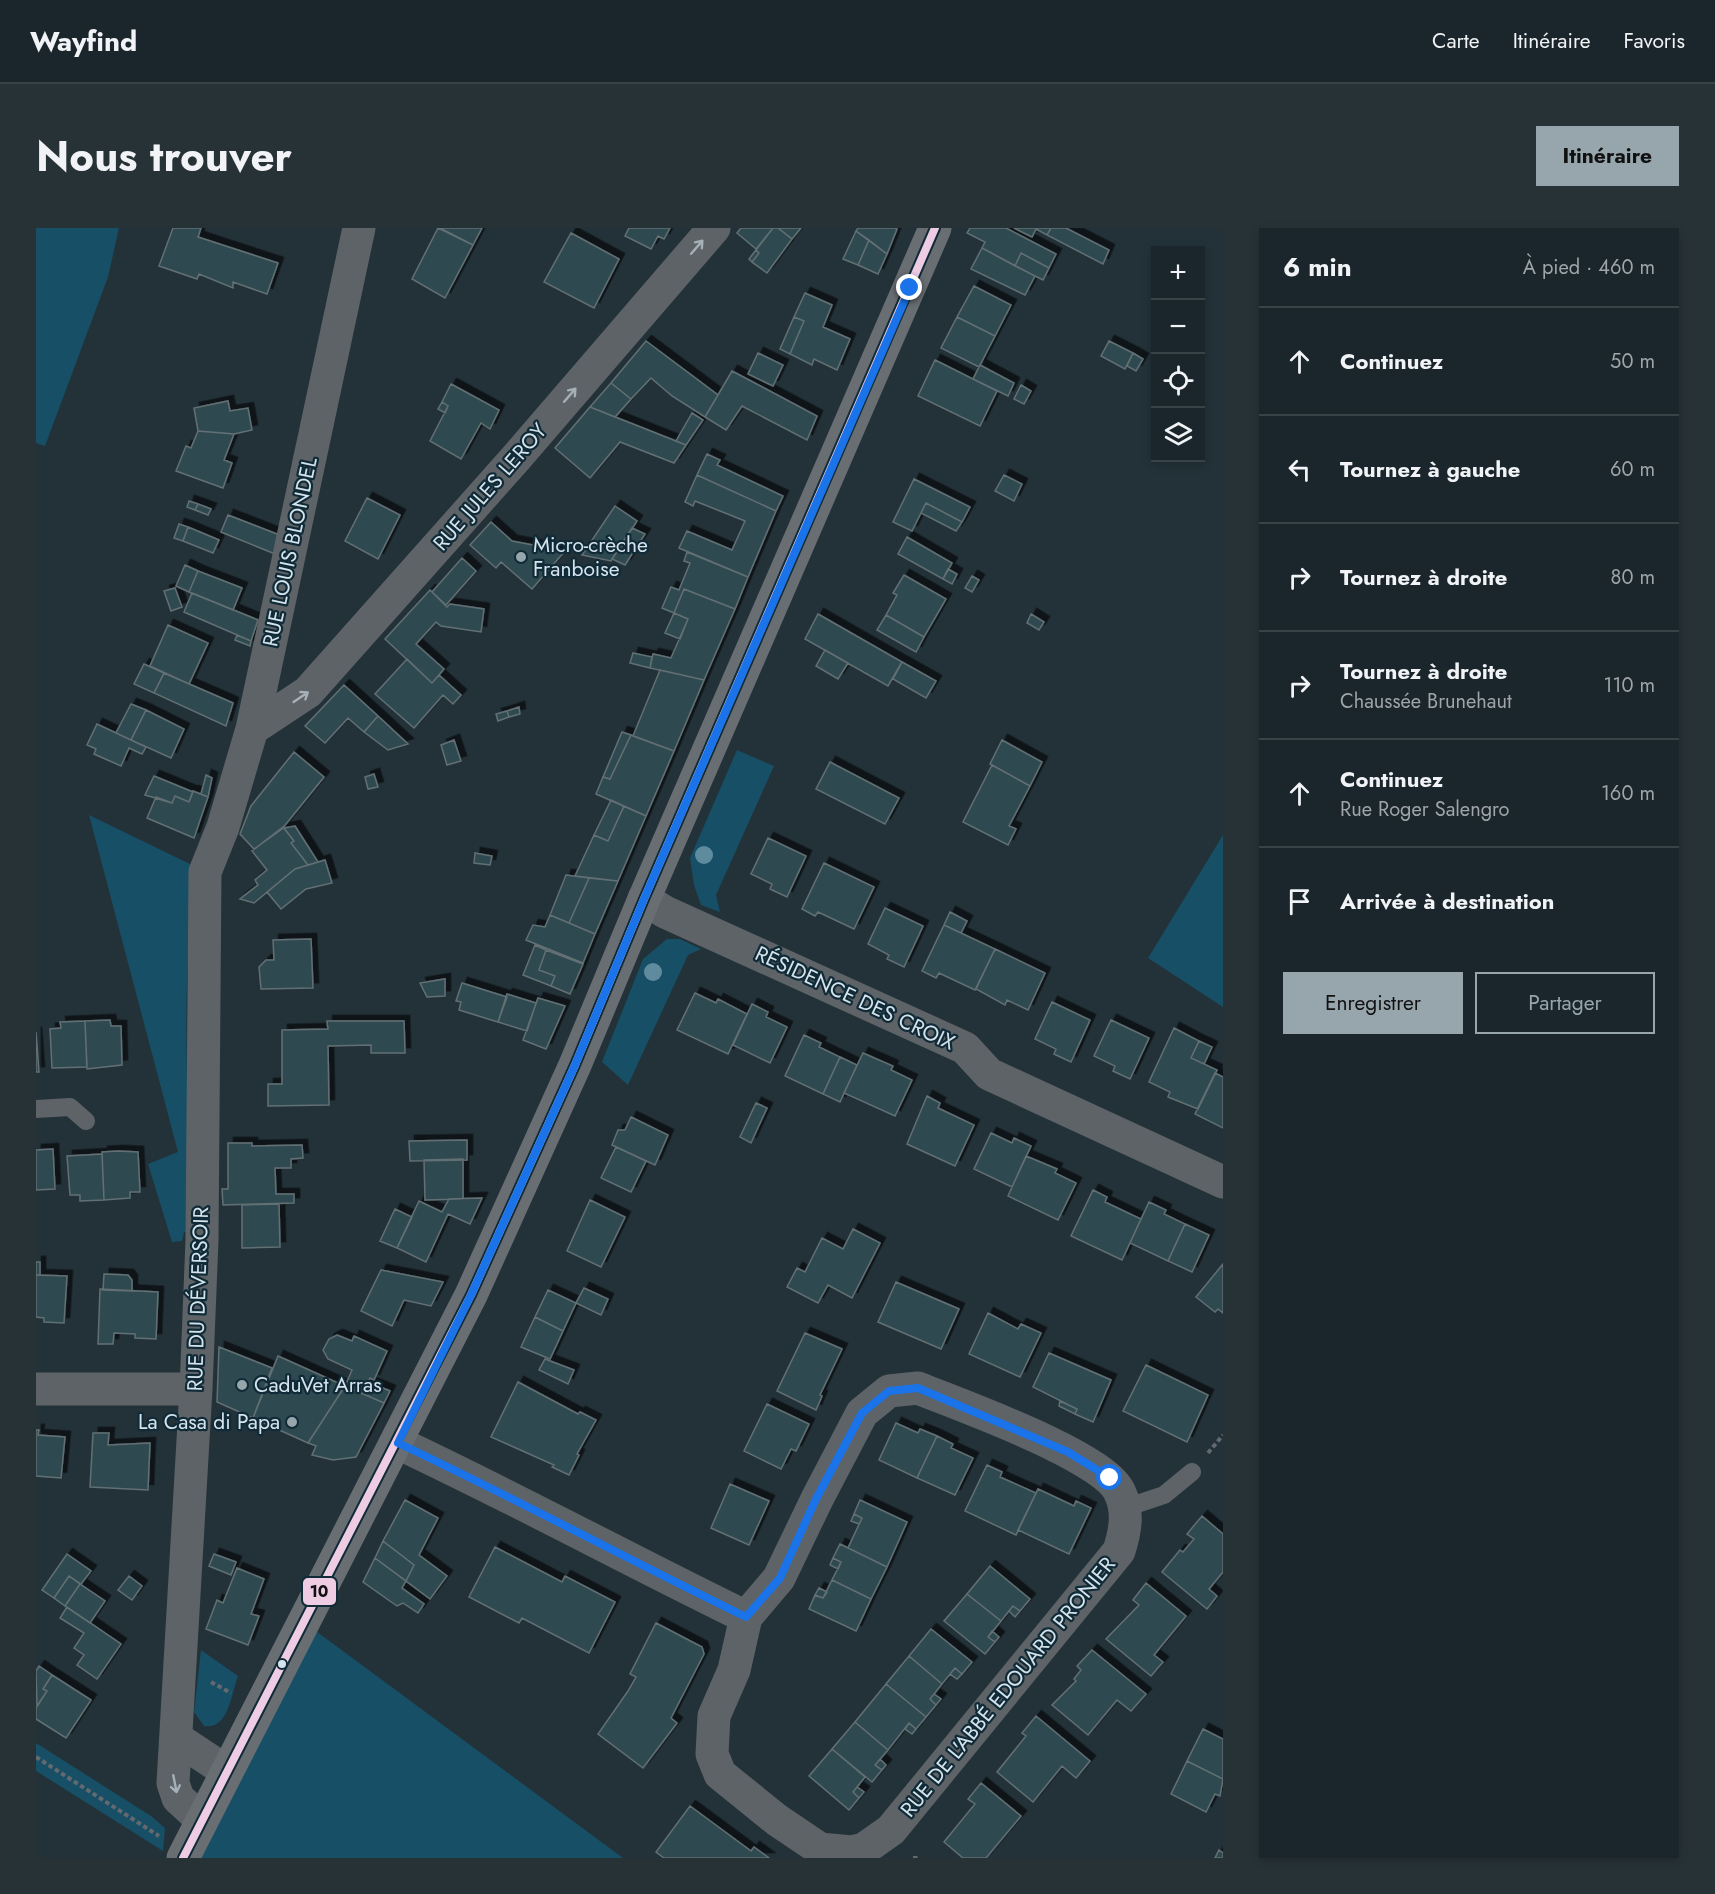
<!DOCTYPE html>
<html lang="fr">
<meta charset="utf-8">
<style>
body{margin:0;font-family:Jost,sans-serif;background:#273237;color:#f1f3f6}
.controls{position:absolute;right:18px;top:18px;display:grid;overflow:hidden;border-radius:0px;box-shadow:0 3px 9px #0003}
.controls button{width:54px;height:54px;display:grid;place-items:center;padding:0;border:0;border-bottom:2px solid #384347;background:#1a262b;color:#f1f3f6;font:30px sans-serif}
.stop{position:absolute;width:18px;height:18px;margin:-14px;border:4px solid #1a73e8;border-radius:50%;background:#fff}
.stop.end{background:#1a73e8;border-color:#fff;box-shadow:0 2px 6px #0008}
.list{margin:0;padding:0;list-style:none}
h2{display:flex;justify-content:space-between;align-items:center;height:78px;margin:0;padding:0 24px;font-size:26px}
h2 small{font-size:20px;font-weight:400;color:#9fa5a9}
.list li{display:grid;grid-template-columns:39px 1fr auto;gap:18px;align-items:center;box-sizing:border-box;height:108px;padding:0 24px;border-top:2px solid #384347}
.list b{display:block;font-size:22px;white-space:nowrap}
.list p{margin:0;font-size:20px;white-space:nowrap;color:#9fa5a9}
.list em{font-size:20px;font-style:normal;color:#9fa5a9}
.actions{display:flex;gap:12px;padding:18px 24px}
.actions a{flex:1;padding:14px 0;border:2px solid #97a6ad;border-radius:0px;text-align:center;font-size:21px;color:#97a6ad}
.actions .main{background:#97a6ad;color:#111}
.icon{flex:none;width:33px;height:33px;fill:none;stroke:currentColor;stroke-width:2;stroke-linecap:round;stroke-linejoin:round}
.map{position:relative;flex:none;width:1187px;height:1630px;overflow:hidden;border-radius:0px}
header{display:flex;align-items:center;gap:36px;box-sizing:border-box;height:84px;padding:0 30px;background:#1a262b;border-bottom:2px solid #384347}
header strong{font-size:28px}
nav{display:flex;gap:33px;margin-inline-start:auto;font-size:21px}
.intro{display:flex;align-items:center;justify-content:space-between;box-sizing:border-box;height:144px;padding:0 36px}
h1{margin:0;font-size:42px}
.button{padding:15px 27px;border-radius:0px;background:#97a6ad;color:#111;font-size:21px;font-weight:700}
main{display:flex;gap:36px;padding:0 36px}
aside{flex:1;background:#1a262b;border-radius:0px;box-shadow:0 3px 9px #0003}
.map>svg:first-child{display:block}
</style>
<header>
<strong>Wayfind</strong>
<nav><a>Carte</a><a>Itinéraire</a><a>Favoris</a></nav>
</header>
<div class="intro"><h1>Nous trouver</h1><a class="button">Itinéraire</a></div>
<main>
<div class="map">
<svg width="1187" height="1630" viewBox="0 0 1187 1630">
<defs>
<filter id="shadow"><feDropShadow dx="5.5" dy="-5.5" stdDeviation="0" flood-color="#0009"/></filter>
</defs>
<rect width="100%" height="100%" fill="#233239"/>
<!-- green -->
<path fill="#174f66" d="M0,0H83L72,49L9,218L0,215Z
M701,522L738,538L680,667L684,684L665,677L658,657L654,630Z
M53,587L160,639C143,760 154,883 153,1005L148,1004L146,1013L136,1014L112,936L142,924Z
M1187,607V779L1112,730Z
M631,711H644L665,721L652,727L592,857L566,834L607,731Z
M269,1395L587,1630H147Z
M165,1422L202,1448C195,1466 193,1502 168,1498L158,1484Z
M0,1515L115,1588L129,1600L127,1623L0,1543Z"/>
<!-- building -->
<path fill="#2f4a4f" stroke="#627074" stroke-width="1.5" filter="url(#shadow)" d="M137,0H165L162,9L242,35L231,66L197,54V60L163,46L161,51L123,38Z
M402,0L437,17L409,70L376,51Z
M404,0H446L437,17Z
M593,0H634L628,11L622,8L615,21L589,8Z
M705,0H737L720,21L701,5Z
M737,0H742L756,11L731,45L716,34L723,25L720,22Z
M742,0H765L756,11Z
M822,0H859L861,1L851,26L820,3Z
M934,0H970L1020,26L1013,40L985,25L979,38L946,20L949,14L931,5Z
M978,0H1015L1011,7L1000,1L996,9Z
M1015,0H1030L1073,22L1067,36L1011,7Z
M820,3L833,12L822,37L807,31Z
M535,5L583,31L558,80L508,54Z
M833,12L851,26L842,46L822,37Z
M946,20L999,48L989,67L935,41Z
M720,22L723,25L716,34L713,31Z
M985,25L1013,40L1007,52L979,38Z
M938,58L975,77L959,108L921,89Z
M769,65L796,77L787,99L814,111L801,142L778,131L776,137L754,126L768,93L758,89Z
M758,89L768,93L754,126L744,121Z
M921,89L959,108L943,139L905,120Z
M610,113L682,167L669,189L636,168L615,150L595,171L575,155Z
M1073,113L1097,125L1089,141L1065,128Z
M722,125L747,137L737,158L712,146Z
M722,125L747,137L737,158L712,146Z
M1097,125L1107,131L1100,143L1091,138Z
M899,132L961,163L944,198L882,168Z
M944,137L978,155L972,168L937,151Z
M696,143L781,188L771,212L706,178L690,202L669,189Z
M575,155L595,171L579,189L554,179Z
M415,156L463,182L454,201L445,195L425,231L394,213L412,178L406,174Z
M985,157L995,163L988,176L978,171Z
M192,173L194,183L212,180L216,202L198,206L162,203L158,180Z
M406,174L412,178L409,185L402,181Z
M554,179L640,213L650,217L638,235L584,214L554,250L519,220Z
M656,185L667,192L650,217L640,213Z
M162,203L198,206L188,232L196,235L187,260L140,243L150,218L155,220Z
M671,226L684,232L681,237L747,268L740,283L661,247Z
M661,247L740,283L712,349L643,320L651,303L696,322L709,293L659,273L657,278L649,274Z
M968,247L986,256L978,273L959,263Z
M878,251L934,279L926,294L890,275L876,303L857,294Z
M331,270L364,287L342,331L309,313Z
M153,273L162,276L159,282L151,279Z
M890,275L926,294L920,303L885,285Z
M162,276L175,281L172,287L159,282Z
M579,278L601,293L575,333L546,327Z
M192,287L246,308L239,326L185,304Z
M455,294L476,313L529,323L496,361L465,334L460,340L434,317Z
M143,296L152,299L147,313L138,310Z
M152,299L183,312L177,325L147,313Z
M596,300L609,306L589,337L576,331Z
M871,309L916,335L907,351L862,326Z
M651,324L712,349L699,381L648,361L638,385L626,380L635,359L643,362L654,335L648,333Z
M426,330L440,343L410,377L396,364Z
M149,337L162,343L153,364L140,358Z
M912,341L921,346L916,356L907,351Z
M162,343L206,360L197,382L153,364Z
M868,347L910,371L888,409L850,387L861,367L857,365Z
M936,348L943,352L936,364L929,360Z
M139,360L146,379L135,383L128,363Z
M648,361L699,381L668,452L614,440L617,426L635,430L652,391L638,385Z
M394,362L411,379L414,376L448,381L445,404L405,398L400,394L380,416L408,441L396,455L349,411Z
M156,365L222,392L215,413L148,384Z
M638,385L652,391L644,411L629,405Z
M782,386L866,434L852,458L769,411Z
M995,386L1008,394L1003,402L991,395Z
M850,387L888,409L880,424L841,402Z
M132,397L172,415L153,456L114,438Z
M201,407L215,413L214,418L199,412Z
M789,422L812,435L802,451L780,438Z
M597,425L616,429L614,440L594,435Z
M371,431L396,455L403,447L425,467L417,476L407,467L378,500L339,466Z
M866,434L900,453L890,470L857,451Z
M108,436L128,445L118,465L98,456Z
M624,442L668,452L638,523L597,508Z
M128,445L197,475L190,498L118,465Z
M308,457L342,488L328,504L312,490L289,515L269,498Z
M95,476L110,482L95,512L80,505Z
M483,479L484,486L473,489L471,483Z
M110,482L148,501L135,530L95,512Z
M471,483L473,489L462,493L460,486Z
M342,488L372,516L352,522L328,504Z
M61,496L110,519L106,526L93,520L85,538L58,526L60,521L51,517Z
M586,504L595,507L574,551L567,549Z
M595,507L638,523L610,588L560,566L567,549L574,551Z
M418,512L425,533L411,537L405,517Z
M966,512L1006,534L994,558L954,536Z
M258,524L288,549L246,601L218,621L204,606L215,578Z
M794,534L863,570L849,596L780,561Z
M956,537L994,558L973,598L980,601L972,617L927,594Z
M338,546L342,559L332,561L329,549Z
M170,547L176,550L172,569L165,566Z
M118,548L157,564L153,574L139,568L136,575L109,567Z
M157,563L172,569L158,610L111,590L120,569L136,575L139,568L153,574Z
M575,572L588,578L572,613L558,607Z
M588,578L610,588L582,653L539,648L558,607L572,613Z
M259,598L282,634L272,637L255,615L258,613L248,600Z
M247,599L258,613L255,615L272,637L259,641L218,675L204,671L222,657L219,652L231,642L216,623Z
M732,610L770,628L751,669L734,661L736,656L715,646Z
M439,625L456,628L454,637L438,635Z
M289,632L296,655L270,661L245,681L231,664L259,641Z
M788,635L838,659L818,701L782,684L779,688L766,681Z
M530,647L553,650L533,695L514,687Z
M553,650L582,653L559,706L533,695Z
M849,680L887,698L868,739L851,731L853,727L832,716Z
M914,684L931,693L925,705L908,697Z
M514,687L559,706L547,735L490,712L497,697L509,699Z
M908,697L959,721L939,762L903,745L900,750L886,743Z
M275,711L277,760L225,761L223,739L230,732H238L237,712Z
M499,717L510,722L503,742L519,748L515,758L487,747Z
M959,721L1009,745L992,782L971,772L969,777L940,761Z
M510,722L547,736L534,766L515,758L519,748L503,742Z
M409,751V768L391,769L384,755Z
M426,755L471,769L462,794L423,782L425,774L420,773Z
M659,765L680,775L682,771L711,786L692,826L641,802Z
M471,766L500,775L491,803L462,794Z
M502,770L529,778L510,821L487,812Z
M1016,774L1054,792L1035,834L1018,826L1020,821L999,811Z
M716,776L732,784L730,789L751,799L734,835L697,817Z
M74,792L75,798H85L86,837L51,841L49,793Z
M1075,792L1113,810L1094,851L1077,843L1079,838L1058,828Z
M49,793L51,839L16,840L14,801L25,800L24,794Z
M291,793H368L369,825H335V817L292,818L293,877L232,878V856H246V802L292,801Z
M1138,800L1163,813L1155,830L1181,842L1162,881L1132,869L1134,864L1113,854Z
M0,804L3,844H0Z
M768,807L785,815L783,819L804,829L787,866L749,848Z
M1163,813L1176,819L1168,836L1155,830Z
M827,825L857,838L855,842L876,852L859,888L808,865Z
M804,829L821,837L804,874L787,866Z
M1179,845L1187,849V900L1159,886Z
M891,868L904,875L902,880L938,897L919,938L871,916Z
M720,875L731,880L715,915L704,909Z
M595,889L632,907L619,937L576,917L582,902H589Z
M955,905L976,915L978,910L995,918L976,959L938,941Z
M431,912V932L374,933L373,913Z
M192,915H216V918L266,917L267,930L255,931V940H239L240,966H258V975L187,977L186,961H192Z
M580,919L610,933L595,964L565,950Z
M17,921L19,961L0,962V922Z
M82,923L102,924L104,964H94V970L68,972L66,924Z
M66,926L68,972L44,973V967H34L31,928Z
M990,928L1021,941L1019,945L1040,955L1022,992L972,968Z
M427,931V971L389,972L388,932Z
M1057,962L1071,969L1069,974L1105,991L1086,1032L1035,1008Z
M446,970L434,996L412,986L390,1034L361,1020L383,973L406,984L413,971Z
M554,972L589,989L565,1039L531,1023Z
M1113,974L1130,982L1128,986L1149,996L1132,1033L1094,1015Z
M243,976L244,1019L206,1020V977Z
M359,981L376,989L361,1020L344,1013Z
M1149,996L1173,1007L1156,1044L1132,1033Z
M817,1001L844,1015L816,1070L792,1057L782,1075L751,1059L761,1040L769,1044L786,1010L807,1021Z
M0,1034H4V1047H0Z
M1187,1036V1085L1182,1081L1179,1084L1160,1069Z
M345,1042L407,1054L395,1078L368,1072L356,1098L325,1083Z
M68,1046L92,1047L96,1052V1063L67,1062Z
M0,1047L31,1048L28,1095L8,1094V1090L0,1089Z
M860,1054L923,1081L905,1121L842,1094Z
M548,1060L572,1071L565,1087L540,1075Z
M64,1061L122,1064L120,1111L99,1110V1106L78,1105L77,1116H62Z
M512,1062L540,1075L527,1103L499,1089Z
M952,1085L982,1101L985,1096L1005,1105L984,1149L933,1126Z
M499,1089L527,1103L514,1131L485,1119Z
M769,1105L806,1121L784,1167L786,1168L780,1182L741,1163Z
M301,1107L316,1113L318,1108L351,1123L338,1152L334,1150L332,1154L354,1163L348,1175L309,1158L316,1142L292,1131L287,1122L293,1111Z
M183,1119L236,1140L217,1190L181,1174Z
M1013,1125L1075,1152L1057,1194L1039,1186L1041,1181L997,1159Z
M242,1128L309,1158L272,1215L217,1190Z
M509,1131L538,1142L532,1156L503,1142Z
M1110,1137L1172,1167L1151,1214L1087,1183Z
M482,1154L542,1186L544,1184L560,1192L541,1226L543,1227L533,1247L516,1239L518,1237L455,1209Z
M309,1158L348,1175L320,1229L297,1232L276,1227L280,1218L272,1215Z
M1024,1173L1041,1181L1039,1186L1023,1178Z
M731,1176L773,1196L760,1223L755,1221L745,1241L708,1223Z
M860,1195L882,1205L884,1201L901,1208L881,1250L843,1232Z
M0,1202H3L2,1207L29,1209L25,1250L0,1248Z
M57,1205H73L72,1217L114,1215L112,1262L54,1259Z
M901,1208L917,1216L915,1220L937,1230L919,1267L881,1250Z
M951,1237L966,1244L964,1249L1000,1265L980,1307L929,1283Z
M694,1256L733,1273L713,1317L675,1300Z
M1002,1261L1038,1278L1040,1273L1055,1280L1033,1326L982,1302Z
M369,1272L402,1290L383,1327L411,1348L394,1371L370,1353L378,1337L347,1313Z
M824,1272L871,1294L851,1339L812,1320L826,1290L818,1286Z
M818,1286L826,1290L823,1296L815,1293Z
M1166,1288L1187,1306V1344L1173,1361L1181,1368L1171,1381L1126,1344L1144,1322L1147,1324L1158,1311L1151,1306Z
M347,1313L378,1337L370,1353L339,1330Z
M804,1316L851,1339L835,1371L796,1352L805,1334L797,1330Z
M459,1319L526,1354L529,1348L579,1374L553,1425L486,1390L483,1395L433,1369Z
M31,1326L55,1343L45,1356L33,1348L18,1370L6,1362Z
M178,1326L200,1334L195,1347L173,1338Z
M339,1330L370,1353L366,1360L388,1376L382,1385L367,1375L361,1378L327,1354Z
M797,1330L805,1334L802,1341L794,1337Z
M954,1338L994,1371L984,1383L977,1378L965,1393L931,1366Z
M201,1340L228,1351L215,1386L223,1388L212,1417L170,1401L181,1372L187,1375Z
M33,1348L44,1356L29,1378L18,1370Z
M93,1348L106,1358L96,1372L82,1362Z
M796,1352L835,1371L820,1403L773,1381L779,1367L787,1370Z
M1110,1355L1150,1388L1118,1427L1127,1434L1115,1448L1070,1411L1103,1377L1097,1372Z
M44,1356L69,1373L54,1395L29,1378Z
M783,1360L791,1364L787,1370L779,1367Z
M931,1366L965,1393L952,1409L959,1414L949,1426L908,1393Z
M977,1378L984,1383L979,1389L973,1383Z
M31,1379L85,1416L61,1451L41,1437L48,1427L38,1420L48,1405L24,1390Z
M620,1395L666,1419L668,1426L635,1490L641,1495L607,1540L562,1506L592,1463L600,1449L594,1446Z
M895,1401L936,1434L926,1446L919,1440L906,1456L873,1428Z
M956,1403L963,1409L959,1414L952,1409Z
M1056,1422L1110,1466L1095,1483L1081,1472L1052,1507L1016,1477L1040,1453L1038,1451L1045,1442L1041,1438Z
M873,1428L906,1456L894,1471L900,1477L890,1489L850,1456Z
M3,1438L16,1447L7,1461L11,1463L1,1478L0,1443Z
M919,1440L926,1446L921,1451L914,1446Z
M16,1447L55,1472L30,1510L0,1491V1480L11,1463L7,1461Z
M850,1456L890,1489L880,1501L873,1495L852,1522L819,1494Z
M898,1466L905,1471L900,1477L894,1471Z
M1000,1488L1054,1533L1040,1550L1026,1538L997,1574L961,1544L990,1508L986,1505Z
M819,1494L852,1522L839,1537L846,1542L836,1554L796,1521Z
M873,1495L880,1501L876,1506L869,1501Z
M1167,1501L1187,1511V1551L1151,1533Z
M796,1521L829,1549L817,1564L823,1570L813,1582L773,1548Z
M844,1531L850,1537L846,1542L839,1537Z
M1151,1533L1187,1551L1184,1568L1179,1566L1170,1584L1135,1566Z
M945,1555L985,1588L950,1630H927L908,1614L939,1576L932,1571Z
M821,1559L828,1564L823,1570L817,1564Z
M654,1578L715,1623L718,1619L733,1630H628L620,1624Z
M1183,1622L1187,1625V1630H1179Z"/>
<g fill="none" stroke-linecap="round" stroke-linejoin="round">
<!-- path -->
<path stroke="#64696e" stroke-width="4" stroke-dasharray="4.5 3" stroke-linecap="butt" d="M1172,1225L1187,1207
M175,1454L195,1465
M0,1529L123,1608
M877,1630H882"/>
<!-- service -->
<path stroke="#5e6367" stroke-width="18" d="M0,881L34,879L50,893
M1089,1280L1128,1267L1156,1244"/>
<!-- minor -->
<path stroke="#5e6367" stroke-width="33" d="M216,501L272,464L480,230L678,0
M608,671L629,684L929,820L953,846L1187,954
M882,1160C923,1177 1069,1228 1084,1265C1093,1284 1089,1304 1083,1323L855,1602L828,1621L815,1624L784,1621L741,1592L684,1546L676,1526L678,1488L698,1442L710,1389L743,1350L781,1271L826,1185L853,1163Z
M0,1161H160
M362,1215C479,1270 593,1332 710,1389
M140,1510L190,1543
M166,1592L142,1570L137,1555L160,1161L166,1012L169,644L187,599L216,501L323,0"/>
<!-- secondary -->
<path stroke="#696e73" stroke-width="33" d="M147,1630L435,1067L539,837L608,671L899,0"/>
<!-- bus-1 casing -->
<g stroke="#102b37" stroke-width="12">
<path id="bus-1" d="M147,1630L435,1067L539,837L608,671L899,0"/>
</g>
<!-- bus-1 -->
<use href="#bus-1" stroke="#edcce4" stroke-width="8"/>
</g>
<!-- trees -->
<g fill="#5f8b9f">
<circle cx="668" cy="627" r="9"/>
<circle cx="617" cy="744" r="9"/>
</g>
<!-- one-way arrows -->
<defs><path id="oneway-shaft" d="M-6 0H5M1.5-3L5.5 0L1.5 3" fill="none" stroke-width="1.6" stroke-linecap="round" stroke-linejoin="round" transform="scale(1.5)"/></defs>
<g stroke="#a5b0b7">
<use href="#oneway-shaft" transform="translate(661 19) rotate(-49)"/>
<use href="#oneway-shaft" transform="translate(534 167) rotate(-49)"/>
<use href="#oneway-shaft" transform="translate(265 469) rotate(-34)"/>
<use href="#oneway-shaft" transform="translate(139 1556) rotate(79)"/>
</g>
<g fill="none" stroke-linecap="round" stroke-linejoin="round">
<!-- route -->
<path stroke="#1a73e8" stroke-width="8" d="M874,60L608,671L539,837L435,1067L362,1215C479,1270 593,1332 710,1389L744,1350L780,1271L826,1185L853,1163L882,1160L1032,1224L1074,1250"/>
</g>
<!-- markers -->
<g fill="#97a6ad" stroke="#102b37" stroke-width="2">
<circle cx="485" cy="329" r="6"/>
<circle cx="206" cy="1157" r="6"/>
<circle cx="256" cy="1194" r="6"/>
</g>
<circle fill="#d5e4ec" stroke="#102b37" stroke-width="2" cx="246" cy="1436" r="5"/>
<g text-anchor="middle" stroke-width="4.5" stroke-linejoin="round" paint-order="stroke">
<!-- street labels -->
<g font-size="21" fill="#d5e4ec" stroke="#102b37">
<text transform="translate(454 259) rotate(-49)" y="7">RUE JULES LEROY</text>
<text transform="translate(254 324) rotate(-78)" y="7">RUE LOUIS BLONDEL</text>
<text transform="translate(819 770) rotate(25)" y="7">RÉSIDENCE DES CROIX</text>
<text transform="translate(162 1071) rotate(-88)" y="7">RUE DU DÉVERSOIR</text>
<text transform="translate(972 1459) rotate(-51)" y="7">RUE DE L'ABBÉ EDOUARD PRONIER</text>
</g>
<!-- poi labels -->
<g font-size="21" fill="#d5e4ec" stroke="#102b37" text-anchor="start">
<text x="497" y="324">Micro-crèche<tspan x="497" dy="24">Franboise</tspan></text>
<text x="218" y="1164">CaduVet Arras</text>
<text x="244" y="1201" text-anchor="end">La Casa di Papa</text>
</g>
</g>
<rect stroke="#102b37" stroke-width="2" x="266" y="1349" width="35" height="29" rx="6" fill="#edcce4"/>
<g font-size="16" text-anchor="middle" font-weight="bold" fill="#111">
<text x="283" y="1369">10</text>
</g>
</svg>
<div class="controls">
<button>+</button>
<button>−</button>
<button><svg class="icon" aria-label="locate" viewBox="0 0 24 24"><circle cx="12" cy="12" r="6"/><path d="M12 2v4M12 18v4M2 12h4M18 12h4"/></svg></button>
<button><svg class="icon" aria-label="layers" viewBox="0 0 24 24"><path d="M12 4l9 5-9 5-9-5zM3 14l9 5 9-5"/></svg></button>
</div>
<div class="stop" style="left:1074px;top:1250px"></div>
<div class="stop end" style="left:874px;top:60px"></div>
</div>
<aside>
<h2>6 min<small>À pied · 460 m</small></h2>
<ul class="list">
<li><svg class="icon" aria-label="ahead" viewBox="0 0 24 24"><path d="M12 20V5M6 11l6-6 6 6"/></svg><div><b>Continuez</b></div><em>50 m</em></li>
<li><svg class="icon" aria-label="left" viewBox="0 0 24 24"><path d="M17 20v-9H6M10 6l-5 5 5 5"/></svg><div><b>Tournez à gauche</b></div><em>60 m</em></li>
<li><svg class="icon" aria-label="right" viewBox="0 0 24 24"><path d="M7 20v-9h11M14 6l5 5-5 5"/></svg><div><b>Tournez à droite</b></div><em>80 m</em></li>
<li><svg class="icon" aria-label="right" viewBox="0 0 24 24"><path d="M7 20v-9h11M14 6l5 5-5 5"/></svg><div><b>Tournez à droite</b><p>Chaussée Brunehaut</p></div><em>110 m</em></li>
<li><svg class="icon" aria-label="ahead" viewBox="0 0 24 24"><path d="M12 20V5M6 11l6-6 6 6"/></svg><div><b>Continuez</b><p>Rue Roger Salengro</p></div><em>160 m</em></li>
<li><svg class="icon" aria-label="arrive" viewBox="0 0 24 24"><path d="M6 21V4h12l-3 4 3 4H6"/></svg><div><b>Arrivée à destination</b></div></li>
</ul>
<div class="actions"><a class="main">Enregistrer</a><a>Partager</a></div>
</aside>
</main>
